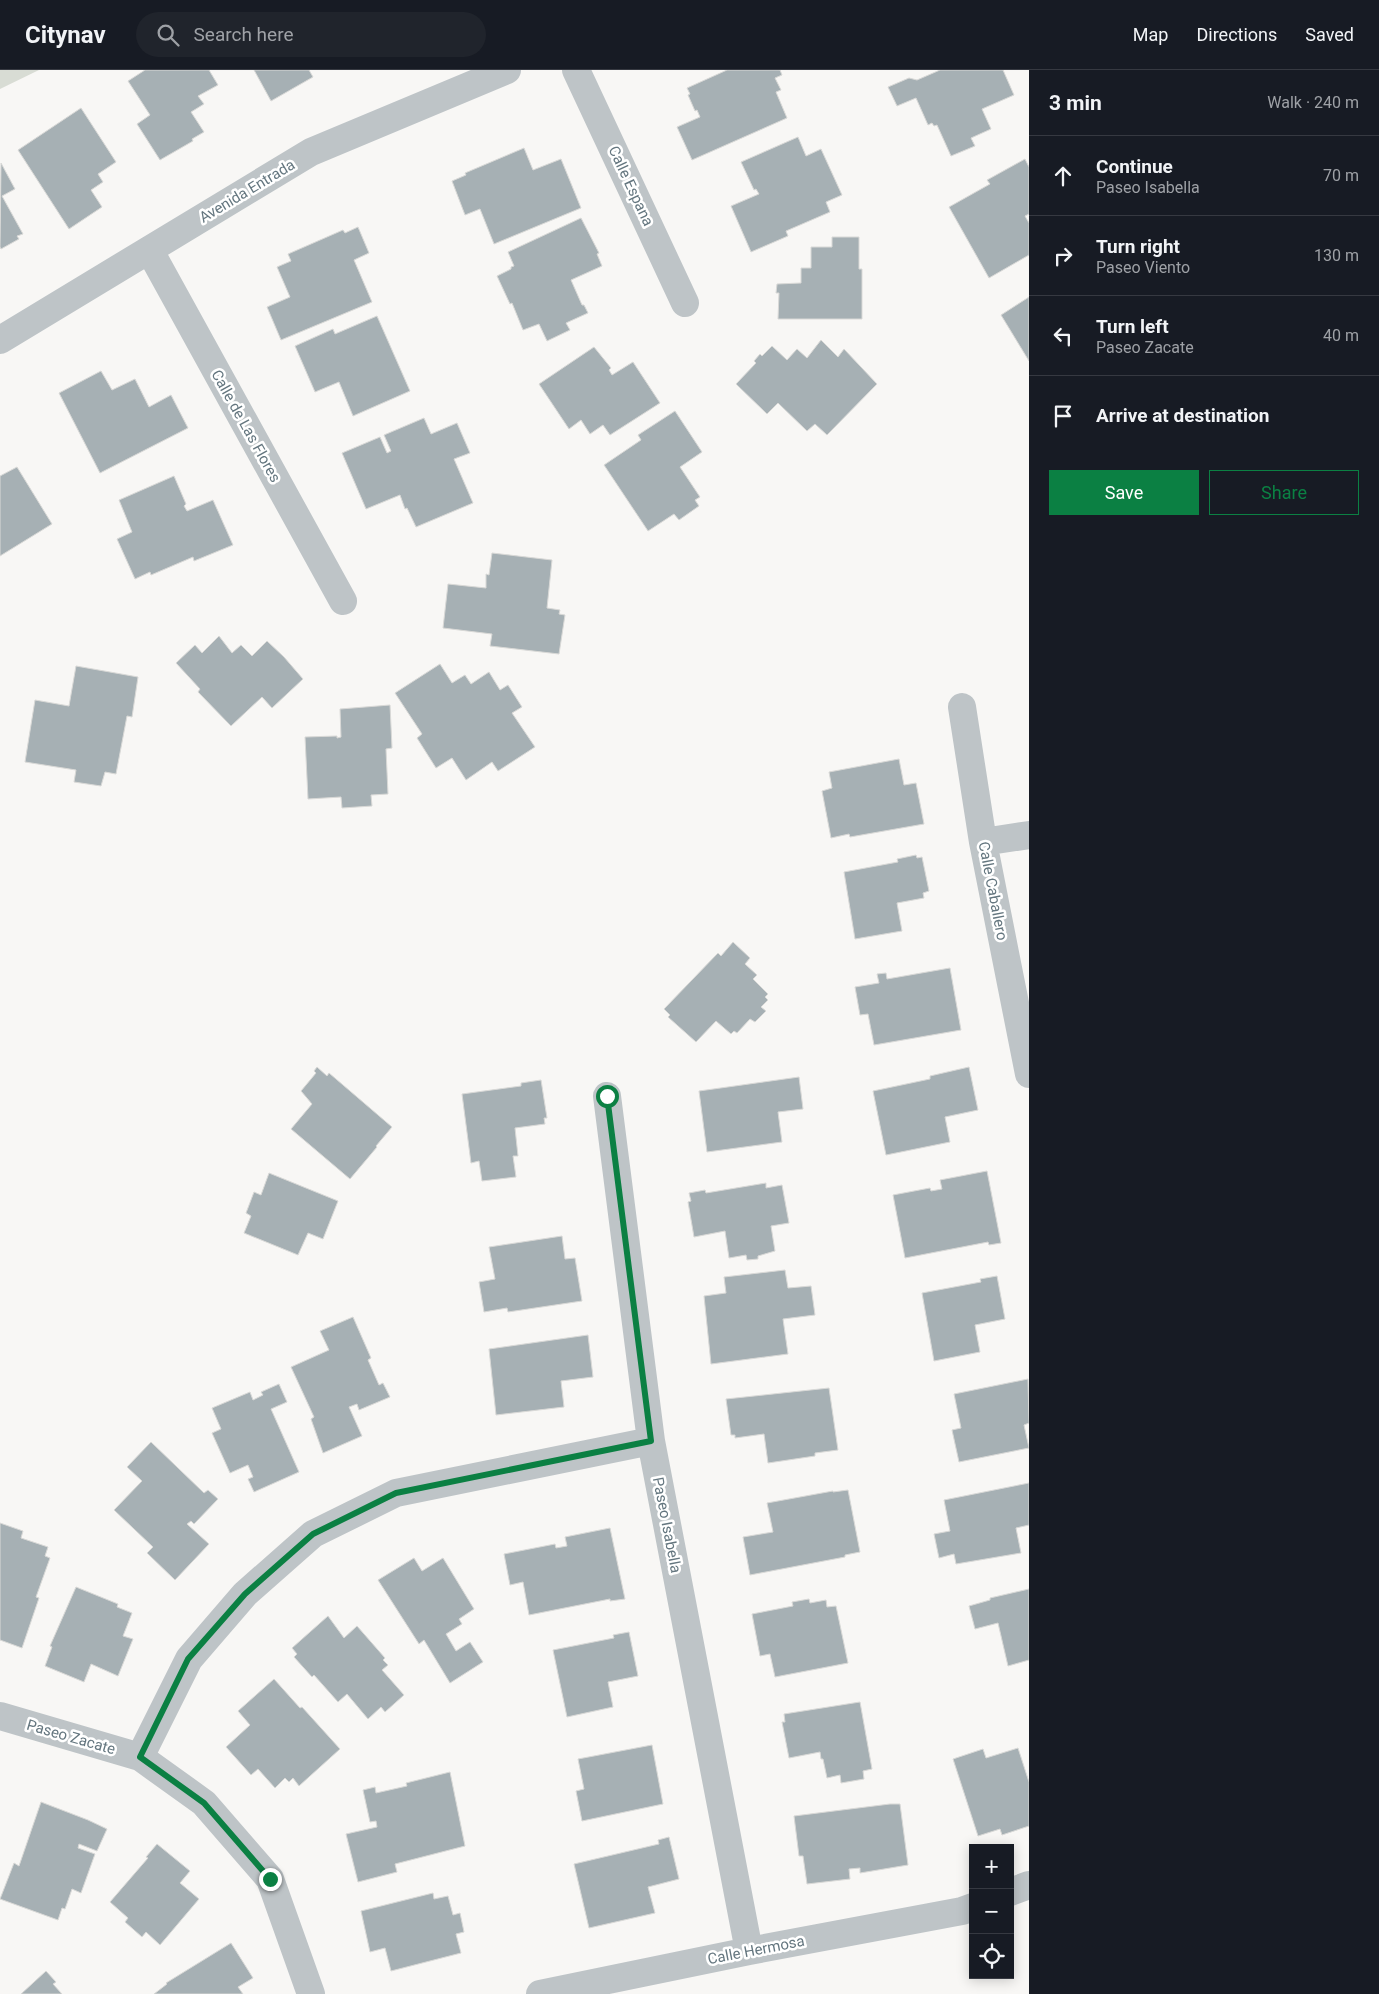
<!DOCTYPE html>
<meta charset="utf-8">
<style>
body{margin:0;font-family:Roboto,sans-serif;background:#20242c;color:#f1f3f6}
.controls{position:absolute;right:15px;bottom:15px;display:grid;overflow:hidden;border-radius:0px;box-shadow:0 2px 12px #0003}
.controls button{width:45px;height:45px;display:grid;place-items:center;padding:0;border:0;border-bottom:1px solid #363941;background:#171b24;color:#f1f3f6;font:25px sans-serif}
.stop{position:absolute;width:15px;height:15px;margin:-11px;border:4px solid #0b8043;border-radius:50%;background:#fff}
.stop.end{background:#0b8043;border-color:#fff;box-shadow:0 1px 5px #0008}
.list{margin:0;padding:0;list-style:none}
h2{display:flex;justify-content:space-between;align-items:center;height:65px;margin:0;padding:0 20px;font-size:21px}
h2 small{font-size:16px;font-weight:400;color:#9ea1a6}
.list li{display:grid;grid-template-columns:32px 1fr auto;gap:15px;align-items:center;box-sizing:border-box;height:80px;padding:0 20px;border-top:1px solid #363941}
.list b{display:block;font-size:19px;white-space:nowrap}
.list p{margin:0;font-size:16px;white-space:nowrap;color:#9ea1a6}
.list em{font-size:16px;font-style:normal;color:#9ea1a6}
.actions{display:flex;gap:10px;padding:15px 20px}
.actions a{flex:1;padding:11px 0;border:1px solid #0b8043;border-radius:0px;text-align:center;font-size:18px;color:#0b8043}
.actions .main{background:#0b8043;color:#fff}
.icon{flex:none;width:28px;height:28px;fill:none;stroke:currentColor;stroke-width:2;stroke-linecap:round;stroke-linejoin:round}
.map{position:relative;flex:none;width:1029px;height:1924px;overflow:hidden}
header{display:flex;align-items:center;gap:30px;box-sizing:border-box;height:70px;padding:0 25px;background:#171b24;border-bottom:1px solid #363941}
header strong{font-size:24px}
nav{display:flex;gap:28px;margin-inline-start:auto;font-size:18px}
.search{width:350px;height:45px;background:#20242c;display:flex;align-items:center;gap:12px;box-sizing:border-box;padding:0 18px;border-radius:28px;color:#9ea1a6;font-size:19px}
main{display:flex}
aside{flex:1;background:#171b24}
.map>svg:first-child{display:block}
</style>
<header>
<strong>Citynav</strong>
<div class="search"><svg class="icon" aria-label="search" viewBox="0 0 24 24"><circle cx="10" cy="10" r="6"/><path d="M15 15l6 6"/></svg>Search here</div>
<nav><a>Map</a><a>Directions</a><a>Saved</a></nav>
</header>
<main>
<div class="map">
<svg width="1029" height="1924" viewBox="0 0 1029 1924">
<rect width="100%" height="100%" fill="#f8f7f5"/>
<!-- green -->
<path fill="#d8dcd4" d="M0,0H39L0,19Z"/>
<!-- building -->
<path fill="#a6b0b4" stroke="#d9d9d7" d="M145,0H209L218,15L198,26L204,34L191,42L204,62L192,69L193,71L160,90L137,54L150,45L128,11Z
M254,0H309L313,7L271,31Z
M727,0H780L782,5L775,8L781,20L776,22L787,48L692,90L677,57L700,47L697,40L695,41L688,25L690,24L687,18Z
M940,0H1003L1014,25L982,39L991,59L971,68L975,76L951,86L937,55L934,56L932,53L928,55L916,28L897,36L888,17L909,8L917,10Z
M81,38L116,92L98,104L103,112L91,120L102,137L69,159L18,80Z
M798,67L806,86L821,79L842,125L826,132L830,142L786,161L788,166L751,182L731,136L759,124L756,119L754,120L741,92Z
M524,78L533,100L561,89L581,138L494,174L480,139L465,145L452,111L466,105L465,103Z
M1025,89L1029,97V144L1025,146L1029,153V185L989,208L949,137L990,114L987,110Z
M1,93L15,119L2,126L23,164L17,166L19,169L1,179L0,177Z
M581,148L599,183L597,184L602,196L571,210L582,235H584L588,243L566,253L570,260L547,271L539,254L523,260L512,233L510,234L497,206L511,199V197L514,196L508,182Z
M358,157L369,183L354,190L372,232L281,270L267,237L290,227L277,197L291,191L288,184L343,160L345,163Z
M832,167H859V199H862V249H778L779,223H776L777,214L801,213V198H811V177H832Z
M1029,227V291L1001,245Z
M377,246L410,321L353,346L339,312L315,322L295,276L333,259L335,264Z
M821,270L838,287L844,279L877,314L827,365L815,354L807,361L778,333L767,344L736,314L756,293L754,291L760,284L762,286L772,276L787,290L797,279L807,288Z
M594,277L611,298L609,300L612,305L633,292L660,333L610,365L603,355L590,364L581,350L569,359L539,314Z
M101,301L112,320L135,309L149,337L171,325L188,358L100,403L59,323Z
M675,341L702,382L680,397L700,427L695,430L699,436L679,450L674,444L648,461L604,395L641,370L638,365Z
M424,348L431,364L457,353L470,383L454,389L473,433L416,457L407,438L405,439L400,425L366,439L342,383L380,367L387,383L391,381L384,365Z
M17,397L52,454L0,486V406Z
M174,406L186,434L184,436L187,441L213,430L233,475L194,491L193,487L151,505L150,502L135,509L117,469L132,462L119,430Z
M492,483L552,490L547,538L560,540L559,544L565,545L559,584L490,576L492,564L443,558L448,514L486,518V504L489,505Z
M219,566L232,583L241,575L252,586L267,571L284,587L303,609L272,638L262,627L231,656L198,622L200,619L176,593L195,575L202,583Z
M440,594L452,613L465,605L471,614L489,602L500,620L508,615L522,637L512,643L535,677L498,701L492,692L466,710L452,688L436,698L417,668L422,664L395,623Z
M76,596L138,607L132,647L127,646L116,704L105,702L101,716L74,712L76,700L25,692L35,630L69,636Z
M390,635L392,678L386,679L388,724L371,725L372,736L342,738L341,727L308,729L305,667L337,666V668L341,667L340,639Z
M899,689L904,715L916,713L924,754L850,767L849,764L831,768L822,721L832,718L829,702Z
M916,785L917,788L922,787L929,821L923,823L924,828L897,833L902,861L855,869L844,802L898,792L897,789Z
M733,872L750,888L745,894L757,905L753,909L768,924L765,927L768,930L761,937L766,941L755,952L750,949L737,963L734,961L731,964L716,951L696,972L668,947L670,945L664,939L718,883L721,886Z
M950,898L961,960L874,975L868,944L860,945L855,917L879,913L877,904L886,903L887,909Z
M317,997L327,1006L329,1003L392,1057L376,1076L377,1077L350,1109L291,1059L312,1034L301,1021L316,1003L314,1001Z
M969,997L978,1040L945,1047L950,1072L886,1085L873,1021L930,1009V1006Z
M799,1007L803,1039L778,1042L782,1072L707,1082L699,1021Z
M541,1010L547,1048H544L545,1054L515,1058L518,1086H513L516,1107L482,1111L479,1091L471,1093L462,1024L521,1016V1013Z
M987,1101L1001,1173L989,1175L988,1172L905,1188L893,1125L930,1118L931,1121L942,1119L940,1110Z
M269,1103L338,1131L323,1169L308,1163L298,1185L244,1163L251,1146L246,1143L254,1122L261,1125Z
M766,1113V1118L782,1115L789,1153L771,1156L775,1181L758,1186V1189L747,1190L746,1185L729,1188L725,1161L694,1167L688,1132L691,1131L689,1123L705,1120L706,1123Z
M562,1166L565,1189L575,1188L582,1231L508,1242L507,1238L484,1242L479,1212L495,1209L489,1177Z
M785,1200L788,1218L811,1216L815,1245L783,1249L788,1284L711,1294L704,1226L726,1223L724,1207Z
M997,1206L1005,1249L975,1255L980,1282L934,1291L922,1223L981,1212L980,1209Z
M353,1247L371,1288L368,1290L379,1315L383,1313L390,1327L359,1340L357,1334L349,1337L362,1366L323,1383L311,1349L314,1347L291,1297L329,1280L320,1261Z
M588,1265L593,1307L561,1311L564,1337L496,1345L489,1279Z
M1028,1309L1029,1353L1024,1355L1029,1378L959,1392L952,1360L961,1358L954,1324Z
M279,1314L287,1332L271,1339L299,1402L254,1422L248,1409L253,1407L248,1395L230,1403L212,1363L221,1359L212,1338L250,1322L253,1330L263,1325L261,1322Z
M829,1318L838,1380L815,1383V1386L768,1393L764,1364L735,1368V1365H731L726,1329Z
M151,1372L204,1423L208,1420L218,1429L194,1454L191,1451L187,1454L209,1474L175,1510L147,1483L153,1477L114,1440L142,1411L127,1397Z
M1029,1413V1455L1016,1458L1021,1483L956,1494L954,1484L939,1488L934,1464L950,1461L944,1430Z
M848,1420L860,1482L845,1485V1487L750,1505L743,1467L773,1462L767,1433L833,1421V1422Z
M0,1453L23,1461L21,1468L48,1477L45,1486L50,1488L36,1527L39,1528L22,1578L0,1570Z
M610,1458L625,1529L610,1531V1529L529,1545L523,1512L510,1515L504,1484L555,1474L556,1478L567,1476L565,1467Z
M414,1488L422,1501L443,1488L474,1539L459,1549L462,1554L446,1564L456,1581L470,1572L483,1592L450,1613L424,1570L419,1574L378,1510Z
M76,1517L118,1534L117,1537L132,1543L123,1566L133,1569L118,1606L91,1594L84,1612L45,1596L52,1577L50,1576Z
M1029,1519V1590L1008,1596L998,1553L975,1559L969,1536L990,1530V1528Z
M809,1529L810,1533L826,1530L827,1537L836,1536L848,1593L775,1607L770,1584L760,1586L752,1544L793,1536L792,1532Z
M328,1546L344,1568L357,1556L385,1588L383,1590L388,1595L382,1600L404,1625L385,1642L381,1637L368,1649L347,1624L338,1632L314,1605L312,1607L294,1587L297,1584L292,1578Z
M629,1562L638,1606L608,1612L613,1637L567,1647L553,1580L614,1568L613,1565Z
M274,1609L300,1638L302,1637L340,1679L299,1716L293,1708L289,1712L285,1708L275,1718L258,1699L251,1705L226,1677L250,1655L238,1641Z
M860,1632L872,1699L863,1701L864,1709L841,1713L840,1705L827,1708L823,1689H821L820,1682L789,1688L782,1652H785L784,1644Z
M652,1675L663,1734L582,1751L576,1721L584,1719L578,1689Z
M1018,1678L1029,1712V1756L1002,1765L1000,1759L978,1766L953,1689L983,1679L986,1688Z
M450,1702L465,1776L395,1794L397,1802L358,1812L346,1764L377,1757L376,1751L370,1752L363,1720L375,1717L376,1723L407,1716L406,1713Z
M41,1732L88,1750L107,1759L97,1781L79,1774L78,1778L95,1784L81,1823L72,1819L65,1839L62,1838L58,1850L0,1829L14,1793L19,1796Z
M890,1734H900L908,1795L860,1803V1798L849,1799L850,1809L807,1814L803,1786H799L794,1746Z
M669,1767L679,1809L648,1817L655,1843L589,1858L574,1794L659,1774L658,1770Z
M157,1774L190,1801L180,1813L199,1829L160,1875L146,1862L142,1867L125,1852L128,1848L110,1832L148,1788L146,1787Z
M433,1823L434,1829L448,1826L453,1845L460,1843L464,1862L456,1864L461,1883L391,1901L385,1878L370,1882L361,1841Z
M231,1873L253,1908L238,1917L243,1924H154L167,1914L166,1913Z
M46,1901L56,1912L53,1914L62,1924H21Z"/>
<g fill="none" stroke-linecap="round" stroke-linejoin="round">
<!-- street -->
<path stroke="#bec4c7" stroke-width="28" d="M576,0L685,233
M150,181L343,531
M0,270L311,82L507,0
M962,637L983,772L1029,1004
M983,772L1029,765
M607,1026L651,1371L749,1881
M0,1646L140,1687L204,1733L270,1809L311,1924
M140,1687L189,1589L245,1524L313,1464L396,1423L651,1371
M1010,1822L1029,1815
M540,1924L749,1881L962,1841L973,1837"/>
</g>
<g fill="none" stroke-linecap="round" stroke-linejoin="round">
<!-- route -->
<path stroke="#0b8043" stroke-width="6" d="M270,1809L204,1733L140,1687L188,1589L245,1524L313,1464L396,1423L651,1371L607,1026"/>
</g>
<g text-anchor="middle" stroke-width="5" stroke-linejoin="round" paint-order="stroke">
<!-- street labels -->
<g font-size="15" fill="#64767f" stroke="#fff">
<text transform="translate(631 116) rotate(65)" y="5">Calle Espana</text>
<text transform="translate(247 121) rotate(-31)" y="5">Avenida Entrada</text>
<text transform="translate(246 356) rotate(61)" y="5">Calle de Las Flores</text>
<text transform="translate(993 821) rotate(79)" y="5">Calle Caballero</text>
<text transform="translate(667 1455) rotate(79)" y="5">Paseo Isabella</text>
<text transform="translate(71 1667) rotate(16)" y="5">Paseo Zacate</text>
<text transform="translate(756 1880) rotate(-11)" y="5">Calle Hermosa</text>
</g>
</g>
</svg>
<div class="controls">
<button>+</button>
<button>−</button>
<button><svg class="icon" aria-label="locate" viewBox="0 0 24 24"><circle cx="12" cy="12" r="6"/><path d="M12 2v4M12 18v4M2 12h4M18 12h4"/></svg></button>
</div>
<div class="stop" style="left:607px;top:1026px"></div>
<div class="stop end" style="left:270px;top:1809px"></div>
</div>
<aside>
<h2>3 min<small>Walk · 240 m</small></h2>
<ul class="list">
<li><svg class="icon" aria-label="ahead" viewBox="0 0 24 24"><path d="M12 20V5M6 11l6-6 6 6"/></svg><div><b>Continue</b><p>Paseo Isabella</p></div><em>70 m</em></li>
<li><svg class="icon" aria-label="right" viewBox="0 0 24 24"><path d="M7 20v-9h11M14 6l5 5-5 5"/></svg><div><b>Turn right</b><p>Paseo Viento</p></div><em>130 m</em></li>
<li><svg class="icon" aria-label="left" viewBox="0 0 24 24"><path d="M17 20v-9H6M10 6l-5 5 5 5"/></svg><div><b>Turn left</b><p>Paseo Zacate</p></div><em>40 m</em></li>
<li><svg class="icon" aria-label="arrive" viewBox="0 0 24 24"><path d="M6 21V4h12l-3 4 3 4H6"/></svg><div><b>Arrive at destination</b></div></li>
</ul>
<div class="actions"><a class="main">Save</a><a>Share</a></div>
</aside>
</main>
